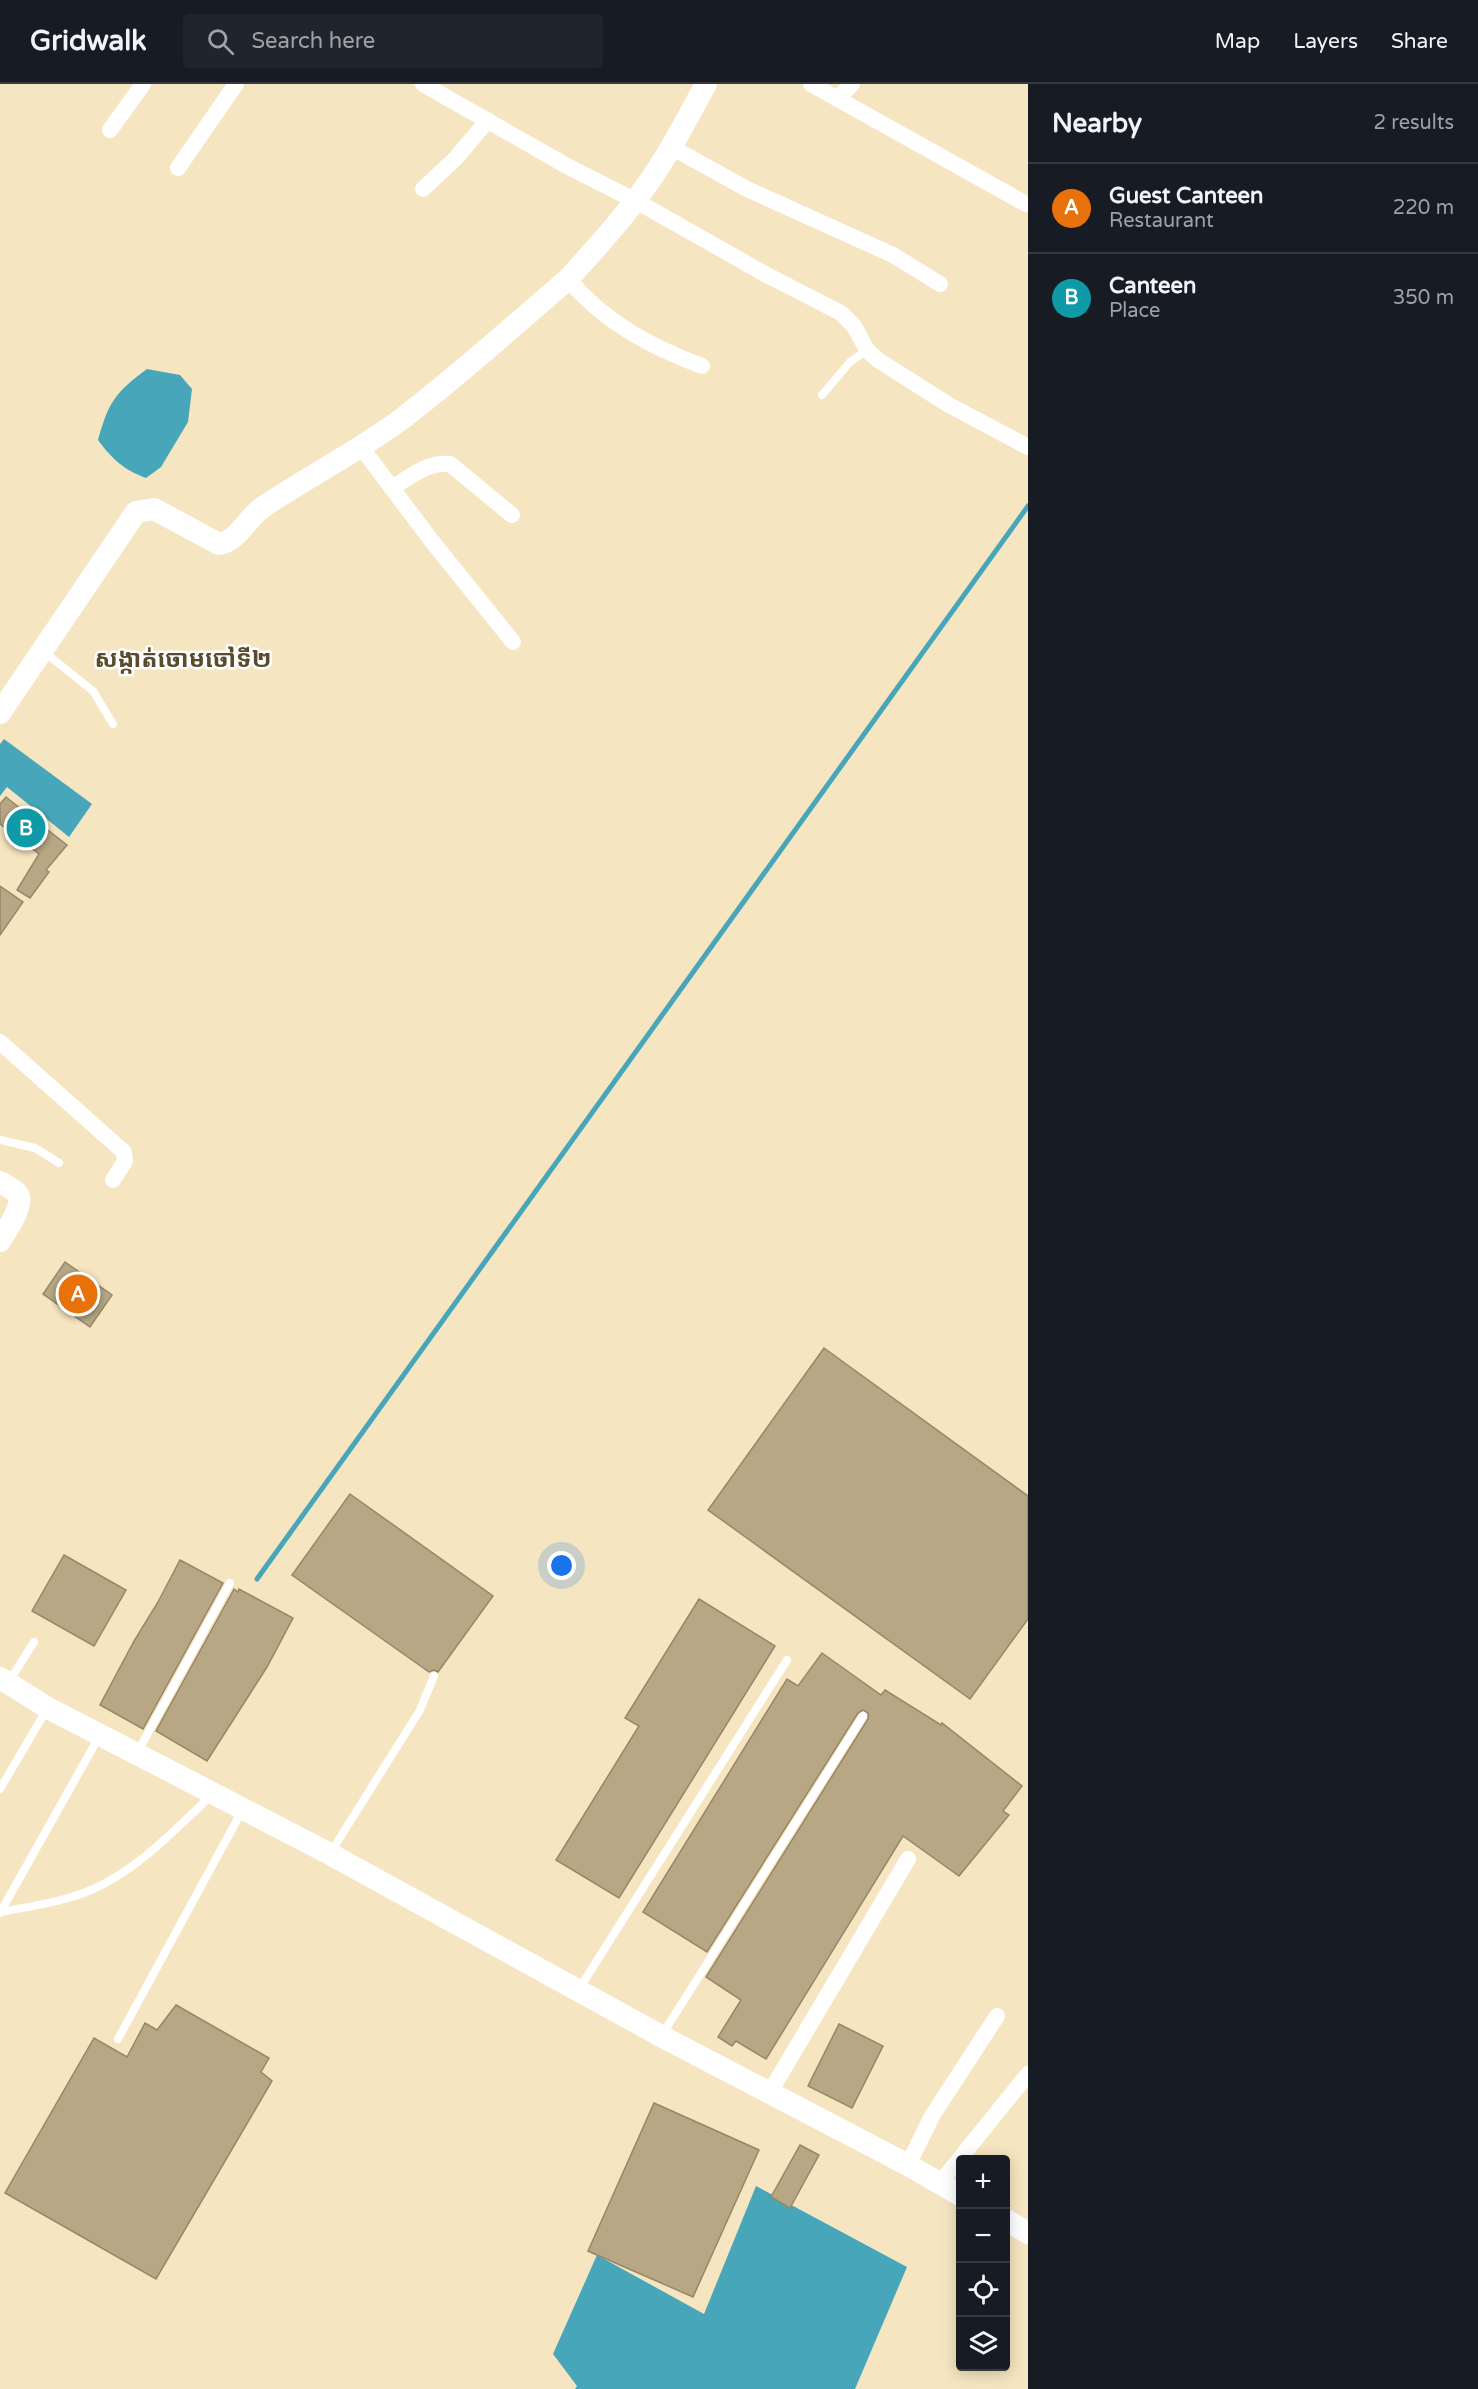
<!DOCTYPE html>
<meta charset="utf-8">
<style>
body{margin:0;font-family:"Varela Round","Noto Sans Khmer",sans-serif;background:#20242c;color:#f1f3f6}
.controls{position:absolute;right:18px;bottom:18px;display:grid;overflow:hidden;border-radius:6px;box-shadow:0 3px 15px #0003}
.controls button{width:54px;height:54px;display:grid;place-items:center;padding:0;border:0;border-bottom:2px solid #363941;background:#171b24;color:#f1f3f6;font:30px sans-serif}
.you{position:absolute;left:562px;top:1482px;width:21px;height:21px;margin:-15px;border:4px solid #fff;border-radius:50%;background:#1a73e8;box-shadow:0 0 0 9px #1a73e833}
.badge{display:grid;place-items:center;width:39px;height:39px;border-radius:50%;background:#b45309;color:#fff;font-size:20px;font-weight:700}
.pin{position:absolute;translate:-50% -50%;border:3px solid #fff;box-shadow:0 2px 6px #0006}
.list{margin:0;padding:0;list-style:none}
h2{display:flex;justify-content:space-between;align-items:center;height:78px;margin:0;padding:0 24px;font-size:26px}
h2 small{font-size:20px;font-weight:400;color:#9ea1a6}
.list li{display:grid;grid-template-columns:39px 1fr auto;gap:18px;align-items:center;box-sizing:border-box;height:90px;padding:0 24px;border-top:2px solid #363941}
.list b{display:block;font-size:22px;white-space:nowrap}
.list p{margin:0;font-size:20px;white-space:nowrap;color:#9ea1a6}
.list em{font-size:20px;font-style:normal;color:#9ea1a6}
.icon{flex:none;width:33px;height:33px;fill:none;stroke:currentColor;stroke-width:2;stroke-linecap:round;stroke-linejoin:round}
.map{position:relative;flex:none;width:1028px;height:2305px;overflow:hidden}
header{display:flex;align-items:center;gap:36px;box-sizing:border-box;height:84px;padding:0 30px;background:#171b24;border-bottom:2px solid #363941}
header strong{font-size:28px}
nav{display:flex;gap:33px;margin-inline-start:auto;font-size:21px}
.search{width:420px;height:54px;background:#20242c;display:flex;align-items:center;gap:15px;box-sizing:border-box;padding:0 21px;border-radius:6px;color:#9ea1a6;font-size:22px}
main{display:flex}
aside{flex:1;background:#171b24}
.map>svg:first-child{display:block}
</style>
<header>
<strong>Gridwalk</strong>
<div class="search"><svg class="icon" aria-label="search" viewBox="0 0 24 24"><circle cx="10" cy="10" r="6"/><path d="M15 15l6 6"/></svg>Search here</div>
<nav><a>Map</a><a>Layers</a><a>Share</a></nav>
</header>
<main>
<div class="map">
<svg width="1028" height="2305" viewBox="0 0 1028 2305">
<rect width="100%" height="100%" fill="#f6e5c1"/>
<!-- water -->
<path fill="#47a6b9" d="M147,285L180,291L192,305L188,338L161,383L146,394C124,386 112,375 98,356C109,317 115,309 147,285Z
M4,655L92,720L69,753L7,703L0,712V660Z
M756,2102L907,2183L855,2305H575L577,2302L553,2270L597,2171L704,2230Z"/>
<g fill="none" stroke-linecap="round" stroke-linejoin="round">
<!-- stream -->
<path stroke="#47a6b9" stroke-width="5" d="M257,1495L1028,422"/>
</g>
<!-- building -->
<path fill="#b7a785" stroke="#978767" stroke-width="1.5" d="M6,713L67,761L46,786L49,788L30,814L17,806L39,770L0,740V720Z
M0,802L23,818L0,851Z
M65,1178L112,1211L90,1243L43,1210Z
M824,1264L1028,1412V1535L970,1615L708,1426Z
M350,1410L493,1512L438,1588L434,1586L429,1588L292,1491Z
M64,1471L126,1506L94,1562L32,1527Z
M180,1476L223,1499L143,1645L100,1621L134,1557L158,1518Z
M234,1505L238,1508L239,1505L293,1534L267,1583L207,1677L156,1647Z
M699,1515L775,1562L619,1814L556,1776L639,1642L625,1634Z
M822,1569L881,1611L885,1606L941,1641L942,1639L1022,1702L1003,1727L1009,1731L959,1792L903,1752L766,1975L736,1957L732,1962L718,1953L741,1916L706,1893L868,1635V1629L863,1626L858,1629L707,1868L643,1828L787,1595L798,1602Z
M176,1921L269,1974L261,1988L272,1997L156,2195L5,2109L94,1954L127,1973L145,1939L157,1946Z
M839,1940L883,1962L852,2024L808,2002Z
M654,2019L759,2066L693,2213L588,2167Z
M800,2061L819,2071L790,2124L771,2113Z"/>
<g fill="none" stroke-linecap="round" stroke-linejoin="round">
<!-- lane -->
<path stroke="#fff" stroke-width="8" d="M822,311L850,278L867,266
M43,567L93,607L113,640
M0,1056L35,1064L59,1079
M8,1599L34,1558
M137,1669L230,1499
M0,1705L47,1625
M331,1768L420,1626L434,1592
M1,1828C31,1822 63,1818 91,1806C138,1786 174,1746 211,1712
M0,1829L100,1651
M579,1905L787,1576
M662,1951L863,1632
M118,1955L243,1725"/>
<!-- street -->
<path stroke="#fff" stroke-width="16" d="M423,0L567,82L636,117L765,190L841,229L854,242L867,266L878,276L949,321L1028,363
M811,0L1026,120
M837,15L852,0
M110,46L143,0
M671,63L747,105L893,171L940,200
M178,84L236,0
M423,105L456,74L488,36
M568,195C604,238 651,263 702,282
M361,363L431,456L513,558
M392,404C409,394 428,377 450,380L512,431
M0,958L124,1068L125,1077L113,1096
M770,2008L908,1775
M908,2081L932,2032L997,1932
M940,2099L1028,1990"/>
<!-- secondary -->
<path stroke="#fff" stroke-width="22" d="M0,629L136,428L154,425L219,460C238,457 247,434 263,423C309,392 359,367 403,334C460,290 514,242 568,195C591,170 614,145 634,118C663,82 684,40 706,0
M0,1098C5,1101 13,1105 17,1109C26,1119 6,1147 0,1157
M0,1594L48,1624L330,1770L661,1952L908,2081L960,2111
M1006,2136L1028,2149"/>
</g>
<g text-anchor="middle" stroke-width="5" stroke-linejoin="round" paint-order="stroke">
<!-- quarter labels -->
<g font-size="24" font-weight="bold" fill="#594b2c" stroke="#fff">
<text x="183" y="583">សង្កាត់ចោមចៅទី២</text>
</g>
</g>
</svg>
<div class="controls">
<button>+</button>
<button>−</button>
<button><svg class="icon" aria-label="locate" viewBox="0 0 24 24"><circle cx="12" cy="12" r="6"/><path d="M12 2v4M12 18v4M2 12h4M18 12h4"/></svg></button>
<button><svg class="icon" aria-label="layers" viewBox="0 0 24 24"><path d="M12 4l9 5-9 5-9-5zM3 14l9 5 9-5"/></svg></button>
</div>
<div class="you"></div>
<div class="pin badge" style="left:78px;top:1210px;background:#e8710a">A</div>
<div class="pin badge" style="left:26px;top:744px;background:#0f9aa8">B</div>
</div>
<aside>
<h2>Nearby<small>2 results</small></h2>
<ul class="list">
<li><span class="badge" style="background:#e8710a">A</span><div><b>Guest Canteen</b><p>Restaurant</p></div><em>220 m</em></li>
<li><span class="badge" style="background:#0f9aa8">B</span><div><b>Canteen</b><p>Place</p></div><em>350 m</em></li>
</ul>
</aside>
</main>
